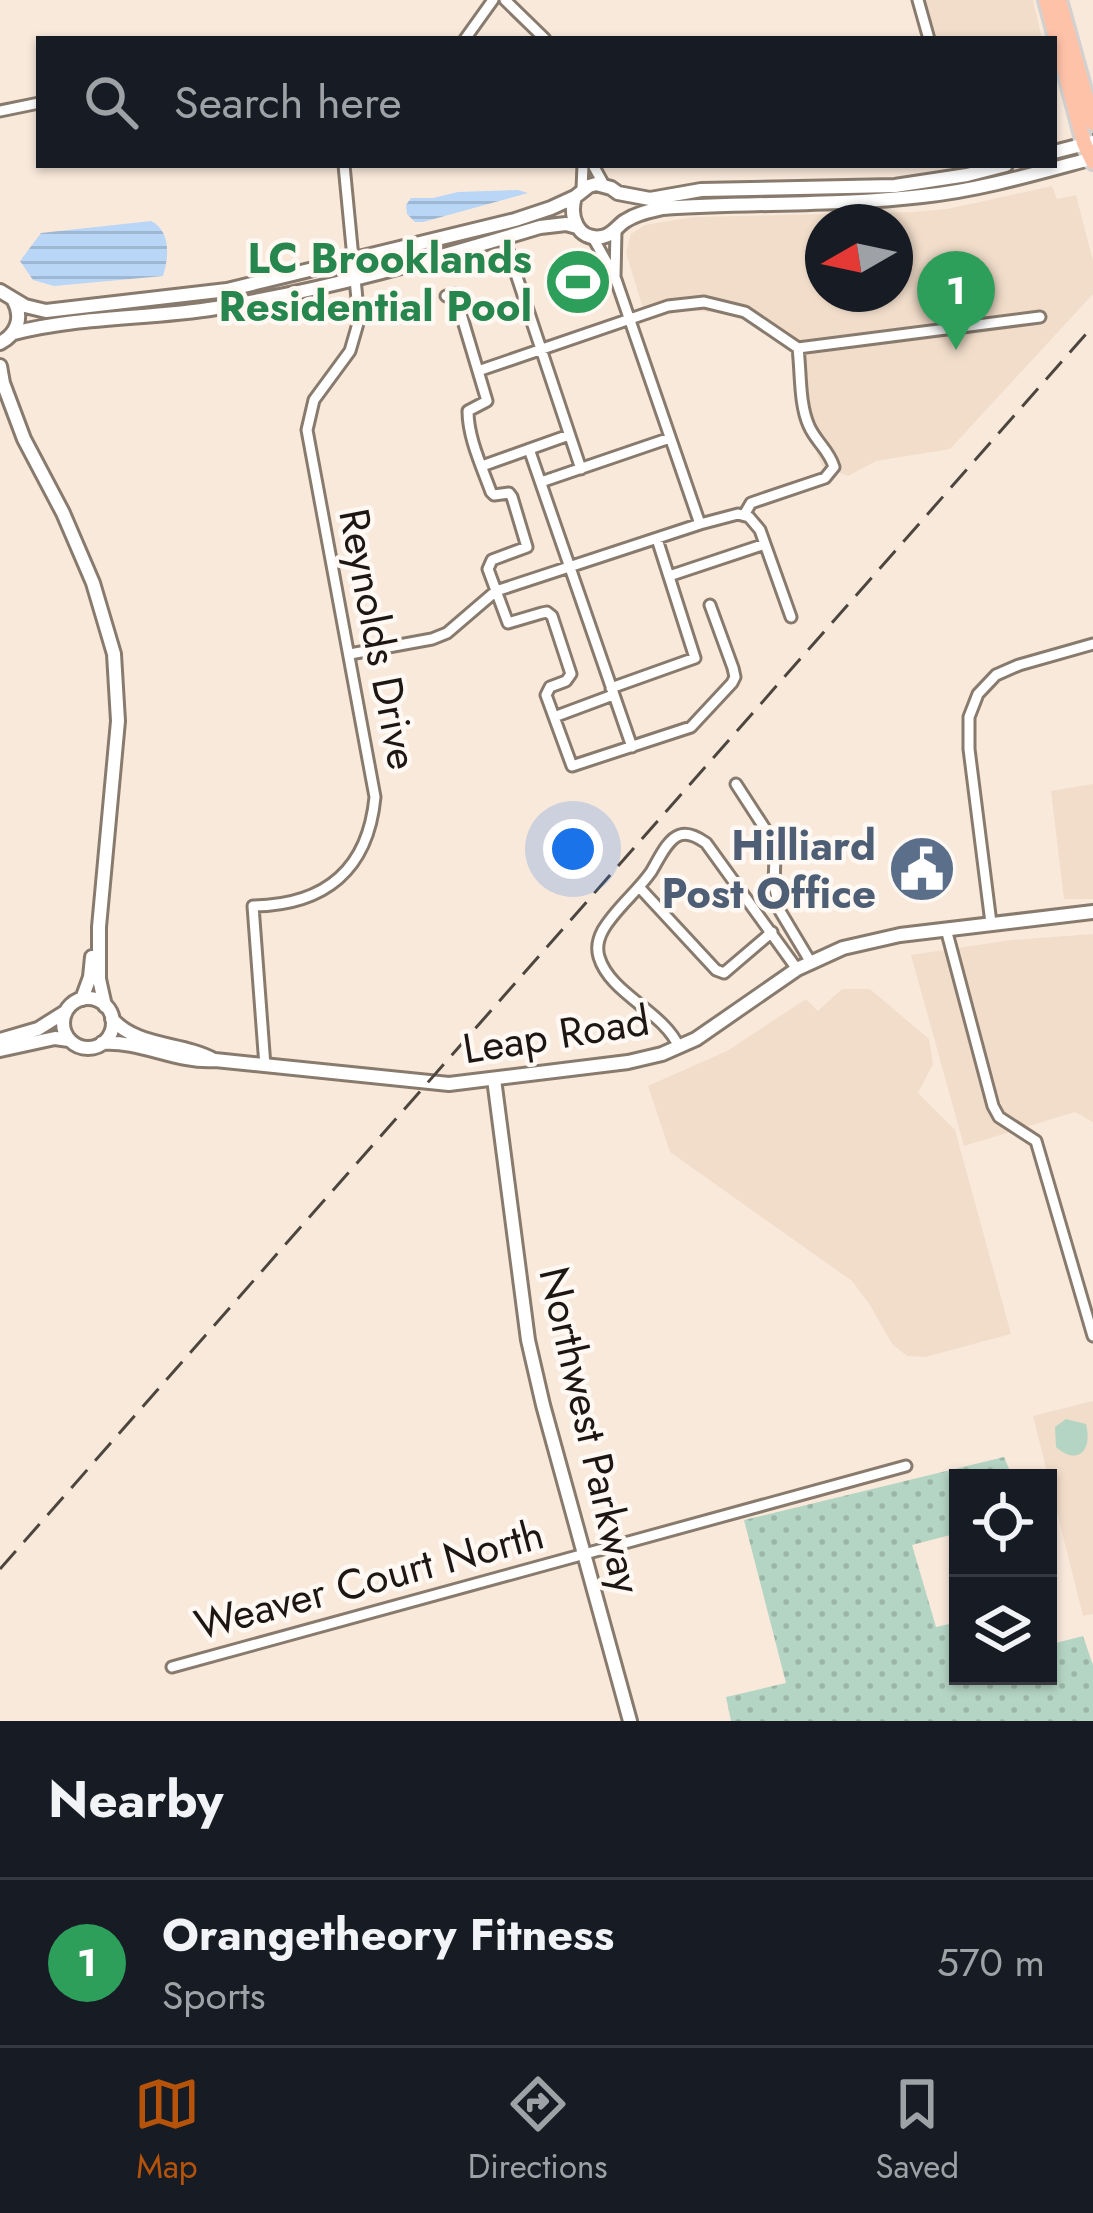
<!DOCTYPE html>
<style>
body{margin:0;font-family:Jost,sans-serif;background:#20242c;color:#f1f3f6}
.controls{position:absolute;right:36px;bottom:36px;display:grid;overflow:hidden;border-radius:0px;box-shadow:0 3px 9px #0004}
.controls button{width:108px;height:108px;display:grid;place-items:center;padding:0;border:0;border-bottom:3px solid #363941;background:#171b24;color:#f1f3f6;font:60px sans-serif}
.compass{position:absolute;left:805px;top:204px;width:108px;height:108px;border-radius:50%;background:#171b24;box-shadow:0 3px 9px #0004;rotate:261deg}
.you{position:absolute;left:573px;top:849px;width:42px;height:42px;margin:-30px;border:9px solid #fff;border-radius:50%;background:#1a73e8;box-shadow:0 0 0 18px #1a73e833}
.badge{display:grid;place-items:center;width:78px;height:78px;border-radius:50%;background:#b45309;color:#fff;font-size:39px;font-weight:700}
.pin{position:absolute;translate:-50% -99px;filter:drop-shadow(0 3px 6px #0008)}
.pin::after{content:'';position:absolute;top:63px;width:42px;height:36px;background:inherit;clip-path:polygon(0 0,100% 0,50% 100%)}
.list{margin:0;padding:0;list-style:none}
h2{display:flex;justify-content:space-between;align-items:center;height:156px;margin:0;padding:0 48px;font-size:51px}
h2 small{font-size:39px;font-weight:400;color:#9ea1a6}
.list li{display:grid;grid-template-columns:78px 1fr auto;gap:36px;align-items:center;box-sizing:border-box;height:168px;padding:0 48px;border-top:3px solid #363941}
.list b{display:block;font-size:45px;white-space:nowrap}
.list p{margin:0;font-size:39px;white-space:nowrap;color:#9ea1a6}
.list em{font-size:39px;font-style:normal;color:#9ea1a6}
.icon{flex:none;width:66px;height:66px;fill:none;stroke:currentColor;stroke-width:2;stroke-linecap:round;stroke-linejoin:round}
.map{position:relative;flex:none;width:1093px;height:1721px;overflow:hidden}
.search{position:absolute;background:#171b24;box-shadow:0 3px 9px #0004;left:36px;right:36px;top:36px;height:132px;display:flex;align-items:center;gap:30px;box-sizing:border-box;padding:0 42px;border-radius:0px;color:#9ea1a6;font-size:45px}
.sheet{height:324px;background:#171b24}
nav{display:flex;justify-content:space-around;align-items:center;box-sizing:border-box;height:168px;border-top:3px solid #363941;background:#171b24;font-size:33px;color:#9ea1a6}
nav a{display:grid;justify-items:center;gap:6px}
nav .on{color:#b45309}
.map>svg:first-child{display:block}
</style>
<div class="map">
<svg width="1093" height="1721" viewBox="0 0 1093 1721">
<defs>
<pattern id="grass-dots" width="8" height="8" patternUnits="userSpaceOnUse" patternTransform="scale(3)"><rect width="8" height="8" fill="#b5d5c4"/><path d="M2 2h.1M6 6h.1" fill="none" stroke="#9bb6a7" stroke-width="1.8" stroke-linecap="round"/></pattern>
<pattern id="water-rules" width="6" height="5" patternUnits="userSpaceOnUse" patternTransform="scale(3)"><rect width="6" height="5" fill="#b9d6f7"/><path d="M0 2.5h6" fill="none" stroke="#9eb7d3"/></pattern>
</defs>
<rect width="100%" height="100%" fill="#f9e9db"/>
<!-- built -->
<path fill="#f2ddca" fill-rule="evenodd" d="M925,0H1033L1042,39H937Z
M1052,186L1057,199L1076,195L1093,261V294L950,449L876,461L848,476L822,466L804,421L792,353L741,318L722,313L684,310L647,321L626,253L631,234L645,225L693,217L913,212L947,209ZM823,222H895V294H823Z
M1093,784V899H1064L1051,791Z
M1093,934V1122L1075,1112L964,1146L911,955L1011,940Z
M842,989H870L929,1039L933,1064L918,1093L955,1130L1011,1334L925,1357L907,1356L892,1344L870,1305L852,1281L670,1152L648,1086L727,1051L806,999L818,1011Z
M1093,1401V1614L1083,1616L1033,1416Z"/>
<!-- grass -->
<path fill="url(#grass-dots)" d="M1004,1457L1013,1478H958V1533L912,1545L936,1627L958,1622V1676H1048V1645L1083,1636L1093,1665V1721H731L726,1697L786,1683L744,1520Z"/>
<!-- pitch -->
<path fill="#b5d5c4" d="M1066,1419L1086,1424C1093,1451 1077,1466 1056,1447L1055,1427Z"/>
<!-- water -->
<path fill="url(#water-rules)" d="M518,190L528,193L423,222H415L407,214L406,205L411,198H433L458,192Z
M151,221C171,231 169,257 163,276L54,286L33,280L20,261L41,233Z
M590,257L600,294L565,304L554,265Z"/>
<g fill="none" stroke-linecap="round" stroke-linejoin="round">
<!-- street casing -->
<g stroke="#887b6e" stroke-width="15">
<path id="street" d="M505,0L545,39
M918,0L929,39
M465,39L493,0
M0,111L39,103
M593,165L604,185
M582,189L583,165
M592,236L615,277L700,524
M504,238L581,469
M615,277L616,230
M446,296L455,294L487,401L468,411C468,438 482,467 491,492L494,495L509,493L512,497L527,547L492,560L488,569L508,623L542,613L547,612L552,616L571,674L566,681L550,687L546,695L572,766L691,727L732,683L735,677L733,668L710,605
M478,371L668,306L704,302L745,312L798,348L1040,317
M529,449L632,747
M482,466L569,435
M541,482L670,438
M744,515L751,503L825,478L834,467C829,450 816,442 809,426C799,404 801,372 798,348
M669,576L765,544
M350,654L432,639L447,633L496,591L700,524L738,514L749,517L760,530L791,617
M611,688L695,658L657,539
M554,717L613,695
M736,784L771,838L775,856L774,885L780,911L810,961
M640,888L716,970L724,973L772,932
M991,923L969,749V717L978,694L996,675L1019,665L1093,644
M946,929L993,1106L999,1117L1036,1141L1093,1336
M679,1047C663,1011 610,994 599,957C596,947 598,939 603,930C615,909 637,892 651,872C658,861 667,839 680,835C689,832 699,838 706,843L797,969
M265,1066L253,906C325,905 368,870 375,797L307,430L314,400L350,351L359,320L344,165
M172,1667L906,1466"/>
</g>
<!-- secondary casing -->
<g stroke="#887b6e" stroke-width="18">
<path id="secondary" d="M1054,152L1093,142
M575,197C569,216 577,241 602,237C613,235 617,226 625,221C637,213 650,211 663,208C749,202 836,206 922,196C980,190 1037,173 1093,158
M0,291L25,306L46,311L227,290L515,220L551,208L575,197L589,186L596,184L611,188L618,193L650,199L701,190L895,186L967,175L1006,165
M14,333C80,316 149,319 216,308C325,290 434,259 540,227L566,224L577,227
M0,343C17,334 23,318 14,301
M0,366L3,383L24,439L63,513L93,583L114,654L118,721L99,927V979L105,1006
M63 1023a25 25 0 1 1 50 0a25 25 0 1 1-50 0Z
M82,999L90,977L92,957
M112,1019C138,1048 181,1042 214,1060
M0,1040L38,1029L65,1012
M102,1043C141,1040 176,1063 215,1060L449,1084L628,1062L662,1054L696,1039L797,969L843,948L900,935L1093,912
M0,1050L55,1038L69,1040
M494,1079L528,1340L543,1405L630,1721"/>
</g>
<!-- primary casing -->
<g stroke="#d2d1d0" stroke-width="20">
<path id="primary" d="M1046,0L1084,143L1093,162
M1059,0L1093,123"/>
</g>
<!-- street -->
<use href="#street" stroke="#fff" stroke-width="9"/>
<!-- secondary -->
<use href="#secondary" stroke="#fff" stroke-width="12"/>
<!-- primary -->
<use href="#primary" stroke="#fec2a9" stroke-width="14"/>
<!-- rail -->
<path stroke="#4d463f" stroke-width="3" stroke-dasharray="24 12" stroke-linecap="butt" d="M0,1569L1093,326"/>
</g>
<!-- icons -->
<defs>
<g id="stadium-disc" transform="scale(3.45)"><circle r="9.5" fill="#2e9e5b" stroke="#fff8f3"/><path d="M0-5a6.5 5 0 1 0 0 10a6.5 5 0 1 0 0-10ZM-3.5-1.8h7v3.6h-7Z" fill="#fff"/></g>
<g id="civic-disc" transform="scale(3.45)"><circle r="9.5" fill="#5c6f8a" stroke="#fff8f3"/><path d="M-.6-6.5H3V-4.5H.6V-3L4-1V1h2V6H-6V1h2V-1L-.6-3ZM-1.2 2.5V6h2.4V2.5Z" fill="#fff"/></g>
</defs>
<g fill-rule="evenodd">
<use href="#stadium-disc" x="578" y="282"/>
<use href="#civic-disc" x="922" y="869"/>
</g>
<g text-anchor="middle" stroke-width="9" stroke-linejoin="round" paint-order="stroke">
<!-- leisure labels -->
<g font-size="42" font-weight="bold" fill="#27864d" stroke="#fff8f3" text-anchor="end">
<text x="532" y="273">LC Brooklands<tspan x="532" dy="48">Residential Pool</tspan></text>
</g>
<!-- street labels -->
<g font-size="42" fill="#1c1712" stroke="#fff8f3">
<text transform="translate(379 639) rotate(79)" y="15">Reynolds Drive</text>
<text transform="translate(556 1034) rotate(-9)" y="15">Leap Road</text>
<text transform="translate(591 1430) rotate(77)" y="15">Northwest Parkway</text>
<text transform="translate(369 1579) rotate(-15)" y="15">Weaver Court North</text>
</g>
<!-- service labels -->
<g font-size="42" font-weight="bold" fill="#4e5e75" stroke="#fff8f3" text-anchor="end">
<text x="876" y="860">Hilliard<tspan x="876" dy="48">Post Office</tspan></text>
</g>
</g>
</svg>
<div class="controls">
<button><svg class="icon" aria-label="locate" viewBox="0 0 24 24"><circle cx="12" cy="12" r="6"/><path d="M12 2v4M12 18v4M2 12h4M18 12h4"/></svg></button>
<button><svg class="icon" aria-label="layers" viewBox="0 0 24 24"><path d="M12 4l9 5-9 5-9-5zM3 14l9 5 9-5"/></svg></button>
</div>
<svg class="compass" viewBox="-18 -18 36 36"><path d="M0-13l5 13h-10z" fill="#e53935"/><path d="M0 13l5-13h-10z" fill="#9ea1a6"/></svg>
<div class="you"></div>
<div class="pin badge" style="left:956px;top:350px;background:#2e9e5b">1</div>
<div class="search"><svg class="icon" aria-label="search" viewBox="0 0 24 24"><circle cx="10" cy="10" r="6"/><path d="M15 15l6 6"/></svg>Search here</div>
</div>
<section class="sheet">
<h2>Nearby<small></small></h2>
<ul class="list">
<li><span class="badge" style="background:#2e9e5b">1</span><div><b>Orangetheory Fitness</b><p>Sports</p></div><em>570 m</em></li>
</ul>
</section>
<nav>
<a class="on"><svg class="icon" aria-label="map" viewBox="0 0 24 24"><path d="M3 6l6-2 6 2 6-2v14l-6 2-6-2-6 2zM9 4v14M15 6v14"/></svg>Map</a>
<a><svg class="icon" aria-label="directions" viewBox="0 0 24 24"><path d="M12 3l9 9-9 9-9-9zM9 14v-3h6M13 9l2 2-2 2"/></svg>Directions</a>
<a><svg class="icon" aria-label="saved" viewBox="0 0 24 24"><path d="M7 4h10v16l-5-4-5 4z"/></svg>Saved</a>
</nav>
